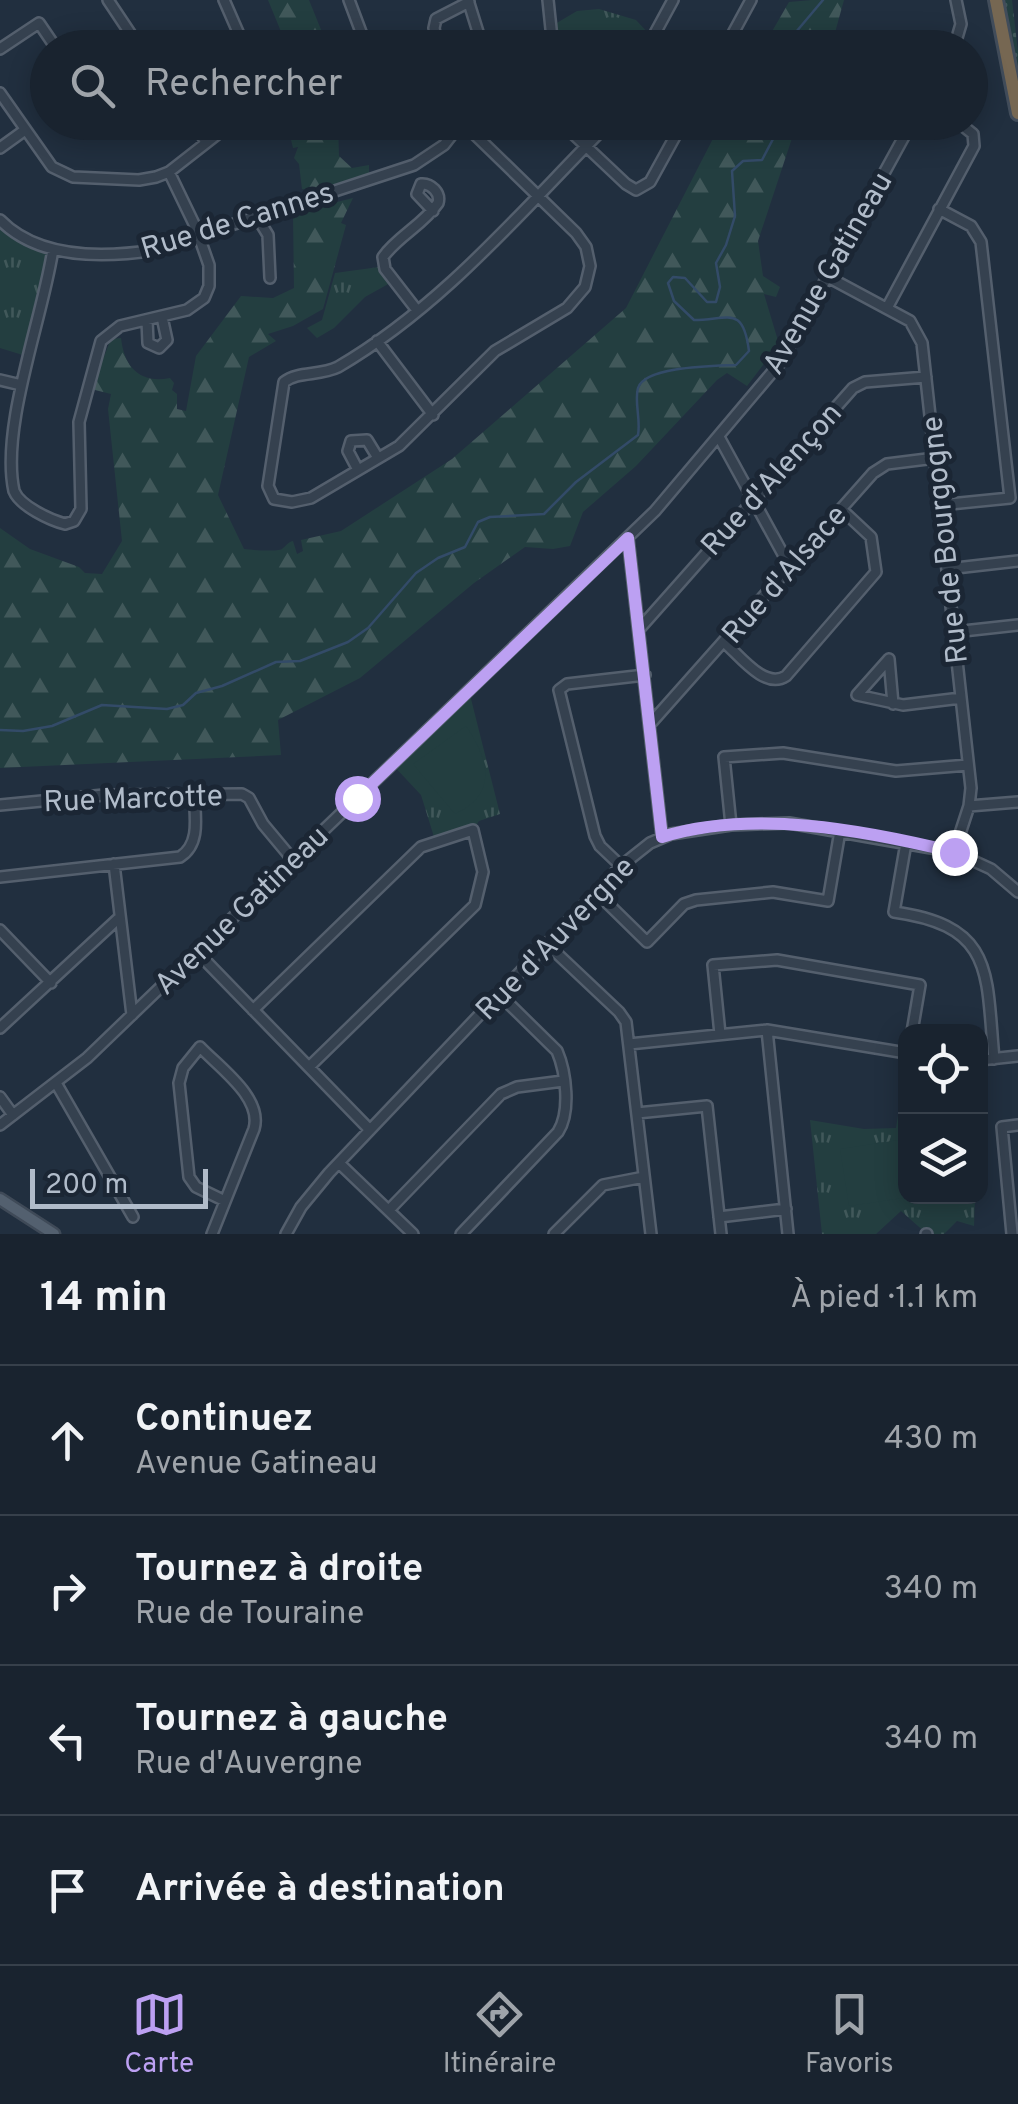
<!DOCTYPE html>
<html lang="fr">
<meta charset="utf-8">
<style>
body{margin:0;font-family:Overpass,sans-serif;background:#262f3b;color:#f1f3f6}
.controls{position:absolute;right:30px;bottom:30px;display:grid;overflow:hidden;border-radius:20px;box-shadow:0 5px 25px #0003}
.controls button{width:90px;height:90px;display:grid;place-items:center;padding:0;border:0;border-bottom:2px solid #37404b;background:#19232f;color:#f1f3f6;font:50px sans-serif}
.scale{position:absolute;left:30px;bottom:25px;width:178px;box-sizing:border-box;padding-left:10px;border:5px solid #b1bcca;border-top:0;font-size:28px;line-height:35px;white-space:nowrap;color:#b1bcca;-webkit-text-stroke:8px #1b2634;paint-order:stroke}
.stop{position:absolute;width:30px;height:30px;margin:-22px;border:8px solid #bca0f2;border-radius:50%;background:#fff}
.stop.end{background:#bca0f2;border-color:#fff;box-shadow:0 2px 10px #0008}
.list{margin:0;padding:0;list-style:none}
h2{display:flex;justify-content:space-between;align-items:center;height:130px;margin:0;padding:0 40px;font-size:42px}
h2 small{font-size:32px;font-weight:400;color:#9fa4aa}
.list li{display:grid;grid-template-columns:65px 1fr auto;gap:30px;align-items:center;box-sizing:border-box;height:150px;padding:0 40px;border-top:2px solid #37404b}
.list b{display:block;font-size:38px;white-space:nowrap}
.list p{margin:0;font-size:32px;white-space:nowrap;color:#9fa4aa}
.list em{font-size:32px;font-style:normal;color:#9fa4aa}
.icon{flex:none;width:55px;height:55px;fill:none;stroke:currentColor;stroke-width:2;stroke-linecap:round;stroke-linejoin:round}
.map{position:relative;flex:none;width:1018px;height:1234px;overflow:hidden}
.search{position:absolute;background:#19232f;box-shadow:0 5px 25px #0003;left:30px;right:30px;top:30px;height:110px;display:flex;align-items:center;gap:25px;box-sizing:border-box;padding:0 35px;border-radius:55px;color:#9fa4aa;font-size:38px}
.sheet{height:730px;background:#19232f}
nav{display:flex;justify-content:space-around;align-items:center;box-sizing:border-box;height:140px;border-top:2px solid #37404b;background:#19232f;font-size:28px;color:#9fa4aa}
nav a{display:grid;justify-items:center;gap:5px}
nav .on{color:#bca0f2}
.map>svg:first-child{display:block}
</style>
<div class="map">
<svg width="1018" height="1234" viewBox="0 0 1018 1234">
<defs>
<pattern id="grass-dots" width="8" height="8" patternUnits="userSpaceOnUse" patternTransform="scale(2.5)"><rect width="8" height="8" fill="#233e40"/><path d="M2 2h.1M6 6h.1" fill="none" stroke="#41585a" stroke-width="1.8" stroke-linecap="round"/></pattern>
<pattern id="forest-firs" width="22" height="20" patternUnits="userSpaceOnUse" patternTransform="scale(2.5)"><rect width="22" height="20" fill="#233e40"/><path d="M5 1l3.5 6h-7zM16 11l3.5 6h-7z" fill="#41585a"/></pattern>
<pattern id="park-tufts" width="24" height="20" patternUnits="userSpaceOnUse" patternTransform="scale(2.5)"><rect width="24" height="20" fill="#233e40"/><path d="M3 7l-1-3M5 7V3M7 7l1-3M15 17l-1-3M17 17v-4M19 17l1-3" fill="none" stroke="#41585a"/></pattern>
</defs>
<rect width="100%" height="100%" fill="#212f3f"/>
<!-- grass -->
<path fill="url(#grass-dots)" d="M999,0H1012L1018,52V96Z"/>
<!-- forest -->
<path fill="url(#forest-firs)" d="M268,0H309L328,47H283L282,34Z
M812,0H844L831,47H763L789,2Z
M287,123H338L339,156L352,168L369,165V173L313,191L302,189L299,164L294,158L298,147L293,148Z
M721,123H797L758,241L763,276L780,287L776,297L764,294L779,344L747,386L727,373L717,380L636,466L583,512L570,546L553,549L525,547L474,583L360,678L278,720L281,755L0,768V528L30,549L79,567L85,573L102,574L122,541L108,409L111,394L91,389L111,339L121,338C124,367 140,384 170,378L174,383L172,390L177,394V409L186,411L196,356L241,296L273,298L294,288L293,213L353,198L341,223L346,225L323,309L293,326L268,334L276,341L249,357L218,495L244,549C250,550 277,552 282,549C286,546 288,542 293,541L297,554L303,551L301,540L341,531L452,459L626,308Z"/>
<!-- park -->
<path fill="url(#park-tufts)" d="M599,9L636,20L650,35L643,47H558L555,24L577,11Z
M0,220L53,249L26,356L0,348Z
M379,267L390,283L365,297L334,328L317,338L307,328L322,320L335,273Z
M469,691L500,814L479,821L473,830L435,840L421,795L392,764Z
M905,1071L906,1196L975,1197L974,1226L957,1221L944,1234H927L901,1211L876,1234H822L810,1120L864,1129L896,1128Z"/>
<!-- pitch -->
<path fill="#233e40" d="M466,726C488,758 499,794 455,814L413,764Z
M905,1139L906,1196L910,1197L849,1206L840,1149Z"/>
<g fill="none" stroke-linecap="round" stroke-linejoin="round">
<!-- stream -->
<path stroke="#334b68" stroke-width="2.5" d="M795,48L796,32L823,0
M0,730L23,731L52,726L102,705L167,709L183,705L196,693L222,686L276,662L300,661L348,642L368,628L416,573L438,558L465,547L478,522L490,517L544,514L576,482L638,435C641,420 634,401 638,388C645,366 716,366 736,365L749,351C743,304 728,320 694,320L674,301L668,283L673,277L685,278L707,302H716L720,287L716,263L726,245L735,216L732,171L743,161L762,160L782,122"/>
<!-- minor casing -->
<g stroke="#545f6d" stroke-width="14">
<path id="minor" d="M108,0L140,48
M224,0L245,48
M349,0L367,48
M468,0L483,48
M548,0L553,48
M438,48L434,28L436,19L469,2
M647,48L673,0
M725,48L751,0
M954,48L961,24L956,0
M0,49L39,23L56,48
M0,93L52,167L73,177L139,180L156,177L169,172L233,122
M193,122L206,142
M377,122L388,127L401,122
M565,122L572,133L626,184L636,190L650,182L683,122
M462,123L467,127L576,233L586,247L590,266L585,287L567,308L495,351L399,446L311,498L292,502L274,499L268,486L284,382C298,371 320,376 338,367C441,307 518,215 601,131L607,122
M0,148L25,130
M939,209L971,226L981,242L1010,498L940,505
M257,217L268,235L270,278
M0,220C38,259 104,258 155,250L414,165L444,145L462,122
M53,249C43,317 0,427 14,491C20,506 50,520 65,524L74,521L81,509L79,422L101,341L120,326L187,310L204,298L209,286V265L196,228L169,172
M828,277L910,321L922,343L971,788L969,806L954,852
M887,308L974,146L973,134L958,122
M416,309L385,269L383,257C398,236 423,225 438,203C441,193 431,183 421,184L417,194L433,211
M147,320L148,343L159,348L167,340L162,317
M377,341L433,415
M0,380L17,384
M719,437L790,567
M358,470L348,451L351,441L367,440L378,458
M628,538L662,837
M947,569L1018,561
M641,627L853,388L865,382L926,377
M954,632L1018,625
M724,642C740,656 765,690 786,676L876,572L871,537L841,509
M889,659L857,695L903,705L961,698
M889,659L893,704
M651,723L873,473L887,464L935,458
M0,805L104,795L242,794L249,798L263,824L293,860
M969,806L1018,802
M731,825L724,757L783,753L896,771L968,765
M906,843L894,912C995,926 986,973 994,1059
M114,864L132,1015
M621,866L600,846L595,836L559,690L567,684L645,675
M0,877L180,857C201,844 195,816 194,794
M597,893L647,942L684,904L696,900L773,892L828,901L840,831
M0,930L51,983
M548,945L619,1012L626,1022L651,1234
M197,952L370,1130
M253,1010L421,847L473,830L483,872L475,905L309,1067
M0,1028L120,917
M767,1030L788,1234
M720,1034L713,965L777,960L920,985L912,1032
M629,1044L767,1030L906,1053
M980,1060L1018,1056
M56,1083L133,1217
M0,1097L13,1115
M637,1113L707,1106L721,1234
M0,1125L87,1058L655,511L780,363L912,122
M339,1163L413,1234
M389,1210L501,1094L517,1087L563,1081
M719,1217L786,1209
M212,1234L254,1129C263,1098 220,1068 200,1047L183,1068L179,1083L189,1177L196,1187L225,1201
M286,1234L301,1207L329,1173L621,866L650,843L671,834L731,825L789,823L954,852L991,869L1018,892
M461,1234L558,1132C571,1112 566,1072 557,1051L500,995
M554,1234L603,1185L644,1177
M926,1234H927
M1012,1234L1002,1127L1018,1125"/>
</g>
<!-- major casing -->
<g stroke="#3f4a58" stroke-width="15">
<path id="major" d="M0,1199L54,1234"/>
</g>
<!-- highway casing -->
<g stroke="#414c5a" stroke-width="18">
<path id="highway" d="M996,0L1018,113"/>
</g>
<!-- minor -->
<use href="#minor" stroke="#35414f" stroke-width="9"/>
<!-- major -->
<use href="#major" stroke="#53606f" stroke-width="10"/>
<!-- highway -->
<use href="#highway" stroke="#766752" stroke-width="12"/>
</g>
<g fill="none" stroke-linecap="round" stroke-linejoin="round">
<!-- route -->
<path stroke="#bca0f2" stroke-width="12" d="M357,798L628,538L662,837C752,809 864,830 954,852"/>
</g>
<g text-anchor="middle" stroke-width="10" stroke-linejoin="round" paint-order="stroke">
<!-- street labels -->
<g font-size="30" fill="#b1bcca" stroke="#1b2634">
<text transform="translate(237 220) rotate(-17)" y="10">Rue de Cannes</text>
<text transform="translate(827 273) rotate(-60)" y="10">Avenue Gatineau</text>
<text transform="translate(771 479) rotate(-48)" y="10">Rue d'Alençon</text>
<text transform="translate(944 540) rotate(-96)" y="10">Rue de Bourgogne</text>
<text transform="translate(784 574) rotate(-49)" y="10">Rue d'Alsace</text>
<text transform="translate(133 798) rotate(-2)" y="10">Rue Marcotte</text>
<text transform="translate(241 910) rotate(-44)" y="10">Avenue Gatineau</text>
<text transform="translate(555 938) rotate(-46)" y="10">Rue d'Auvergne</text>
</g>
</g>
</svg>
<div class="controls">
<button><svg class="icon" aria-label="locate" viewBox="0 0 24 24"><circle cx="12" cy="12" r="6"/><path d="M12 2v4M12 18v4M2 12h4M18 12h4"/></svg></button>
<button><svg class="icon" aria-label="layers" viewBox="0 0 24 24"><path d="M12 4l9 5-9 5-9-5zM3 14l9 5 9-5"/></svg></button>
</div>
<div class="scale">200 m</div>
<div class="stop" style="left:357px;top:798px"></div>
<div class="stop end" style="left:954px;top:852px"></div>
<div class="search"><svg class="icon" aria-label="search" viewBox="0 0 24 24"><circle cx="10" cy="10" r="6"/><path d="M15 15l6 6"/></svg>Rechercher</div>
</div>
<section class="sheet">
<h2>14 min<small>À pied · 1.1 km</small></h2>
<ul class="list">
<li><svg class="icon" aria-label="ahead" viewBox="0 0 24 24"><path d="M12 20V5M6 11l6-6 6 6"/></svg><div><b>Continuez</b><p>Avenue Gatineau</p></div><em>430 m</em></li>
<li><svg class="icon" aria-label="right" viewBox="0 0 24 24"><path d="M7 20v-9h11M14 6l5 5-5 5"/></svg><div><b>Tournez à droite</b><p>Rue de Touraine</p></div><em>340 m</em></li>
<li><svg class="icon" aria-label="left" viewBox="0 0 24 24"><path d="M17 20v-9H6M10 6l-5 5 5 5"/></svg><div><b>Tournez à gauche</b><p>Rue d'Auvergne</p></div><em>340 m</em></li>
<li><svg class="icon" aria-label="arrive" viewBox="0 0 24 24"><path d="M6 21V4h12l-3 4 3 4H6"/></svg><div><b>Arrivée à destination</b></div></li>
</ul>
</section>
<nav>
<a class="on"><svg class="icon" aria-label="map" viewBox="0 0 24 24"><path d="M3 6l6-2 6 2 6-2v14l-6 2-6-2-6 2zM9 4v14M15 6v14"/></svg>Carte</a>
<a><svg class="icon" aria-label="directions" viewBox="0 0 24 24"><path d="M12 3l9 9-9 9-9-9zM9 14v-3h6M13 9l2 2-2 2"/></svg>Itinéraire</a>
<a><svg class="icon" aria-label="saved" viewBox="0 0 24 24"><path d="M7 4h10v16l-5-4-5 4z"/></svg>Favoris</a>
</nav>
